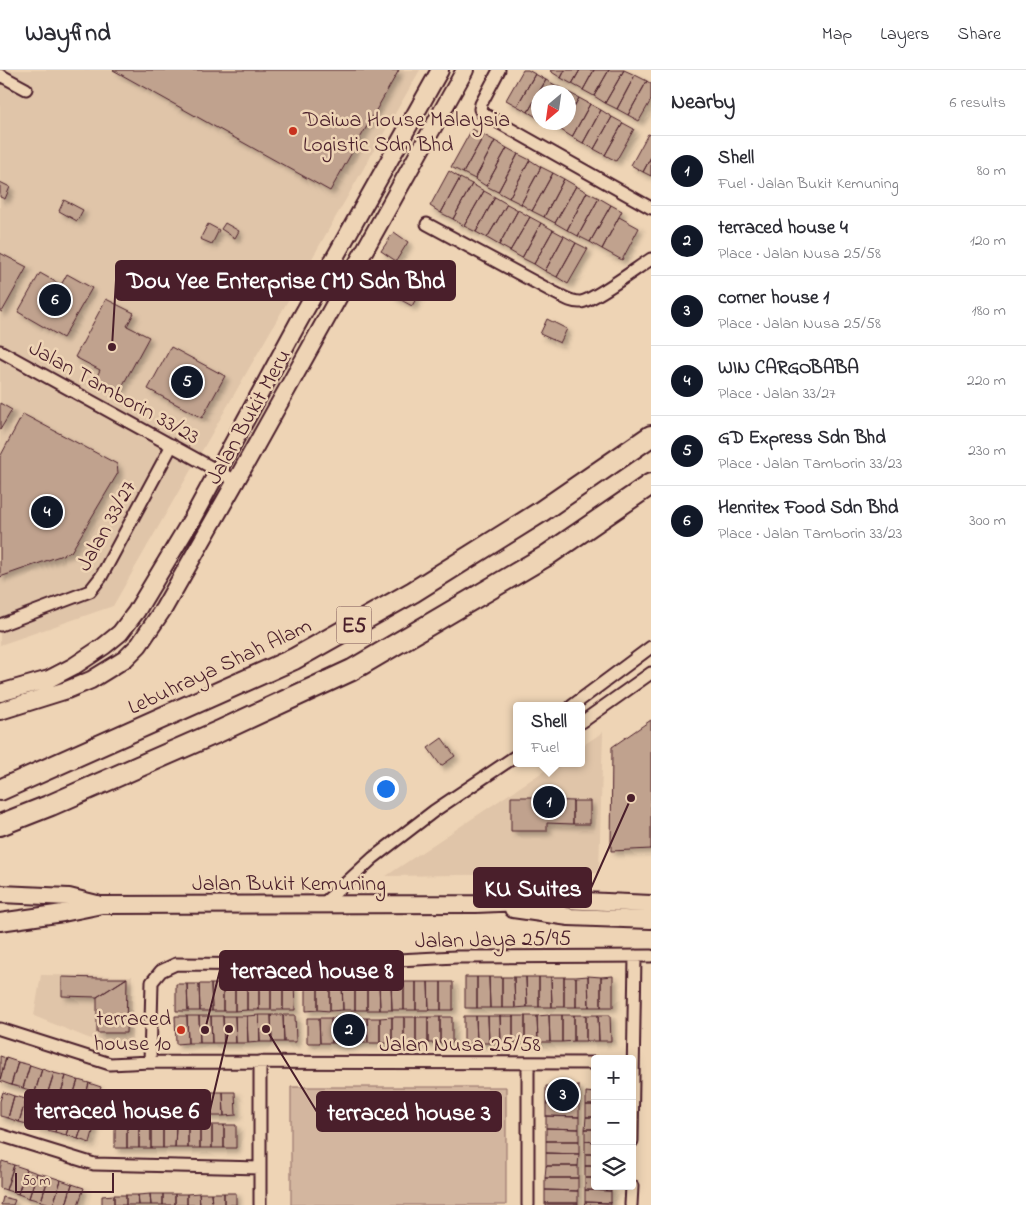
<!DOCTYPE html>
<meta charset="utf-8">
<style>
body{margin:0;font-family:"Indie Flower",sans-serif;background:#f7f7f7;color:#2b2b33}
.controls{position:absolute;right:15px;bottom:15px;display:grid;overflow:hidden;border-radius:5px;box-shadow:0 2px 12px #0003}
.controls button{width:45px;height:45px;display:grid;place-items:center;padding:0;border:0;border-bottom:1px solid #e1e1e2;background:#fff;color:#2b2b33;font:25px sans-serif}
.compass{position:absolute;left:531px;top:15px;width:45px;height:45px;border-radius:50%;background:#fff;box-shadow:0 2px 12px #0003;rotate:209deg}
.scale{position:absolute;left:15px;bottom:12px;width:99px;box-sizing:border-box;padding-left:5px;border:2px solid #4a1f2b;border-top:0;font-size:14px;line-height:18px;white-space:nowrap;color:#4a1f2b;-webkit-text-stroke:4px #eed4b5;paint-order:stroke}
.you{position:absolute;left:385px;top:718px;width:18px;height:18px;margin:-12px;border:4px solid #fff;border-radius:50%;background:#1a73e8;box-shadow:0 0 0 8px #1a73e833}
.badge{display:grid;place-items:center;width:32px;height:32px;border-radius:50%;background:#111827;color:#fff;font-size:16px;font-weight:700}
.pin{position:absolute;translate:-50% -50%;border:2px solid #fff;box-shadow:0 1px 5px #0006}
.popup{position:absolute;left:513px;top:632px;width:72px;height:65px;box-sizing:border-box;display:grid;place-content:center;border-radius:5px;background:#fff;filter:drop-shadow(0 1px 4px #0005);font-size:16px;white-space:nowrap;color:#7c7c81}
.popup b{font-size:19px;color:#2b2b33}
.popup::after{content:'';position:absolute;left:50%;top:100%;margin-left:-10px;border:10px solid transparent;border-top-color:#fff}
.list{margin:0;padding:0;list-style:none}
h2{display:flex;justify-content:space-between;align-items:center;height:65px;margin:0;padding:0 20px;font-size:21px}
h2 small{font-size:16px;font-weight:400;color:#7c7c81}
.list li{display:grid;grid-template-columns:32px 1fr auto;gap:15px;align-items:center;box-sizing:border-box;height:70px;padding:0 20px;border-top:1px solid #e1e1e2}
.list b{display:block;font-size:19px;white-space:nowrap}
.list p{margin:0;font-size:16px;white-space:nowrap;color:#7c7c81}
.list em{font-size:16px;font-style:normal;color:#7c7c81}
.icon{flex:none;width:28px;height:28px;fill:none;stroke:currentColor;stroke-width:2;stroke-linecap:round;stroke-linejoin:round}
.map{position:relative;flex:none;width:651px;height:1135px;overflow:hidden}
header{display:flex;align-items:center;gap:30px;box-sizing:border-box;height:70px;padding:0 25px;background:#fff;border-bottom:1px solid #e1e1e2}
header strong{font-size:24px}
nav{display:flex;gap:28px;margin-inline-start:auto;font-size:18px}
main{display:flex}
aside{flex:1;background:#fff}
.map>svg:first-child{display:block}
</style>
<header>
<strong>Wayfind</strong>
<nav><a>Map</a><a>Layers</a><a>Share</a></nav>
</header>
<main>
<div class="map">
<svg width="651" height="1135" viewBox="0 0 651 1135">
<defs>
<filter id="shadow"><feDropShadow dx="4" dy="4" stdDeviation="2.5" flood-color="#0004"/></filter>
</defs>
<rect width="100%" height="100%" fill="#eed4b5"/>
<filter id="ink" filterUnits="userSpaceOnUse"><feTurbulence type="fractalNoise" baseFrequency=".02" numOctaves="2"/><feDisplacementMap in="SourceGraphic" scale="10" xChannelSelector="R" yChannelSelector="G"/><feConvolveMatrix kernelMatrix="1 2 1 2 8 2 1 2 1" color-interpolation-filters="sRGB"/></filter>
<g filter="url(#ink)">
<!-- built -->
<path fill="#e0c5a9" d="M0,0H420L113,536L0,575Z
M603,662L599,803L386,806L556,693H582V676Z
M41,905L132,906V972L103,974L34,946Z"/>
<!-- green -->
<path fill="#d3b69f" stroke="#8e6a65" d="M291,1017H506V1135H291Z"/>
<!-- building -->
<path fill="#c0a28e" stroke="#4a1f2b" filter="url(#shadow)" d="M113,0H399L330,121Z
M523,0H528L535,4L517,36L506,30Z
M551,0H565L561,8L550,1Z
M565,0H580L572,14L561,8Z
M580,0H594L583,20L572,14Z
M594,0H609L594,26L583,20Z
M609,0H624L605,33L594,26Z
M624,0L635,5L617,39L605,33Z
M535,4L546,10L528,42L517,36Z
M635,5L647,11L628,45L617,39Z
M546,10L557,16L554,22H539Z
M647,11L651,14V30L639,51L628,45Z
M557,16L568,22H554Z
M568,22L579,28L568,47Z
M538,24V48L528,42Z
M579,28L590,34L572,67L561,60L566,52H568V47Z
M590,34L601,40L583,73L572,67Z
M601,40L612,47L594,79L583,73Z
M612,47L623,53L605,85L594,79Z
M551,52H566L561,60L550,54Z
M623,53L634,59L616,91L605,85Z
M472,59L484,65L463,103L451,97Z
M648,64L651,65V87L643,102L631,95Z
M484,65L495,71L475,109L463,103Z
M495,71L507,78L486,116L475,109Z
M507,78L518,84L498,122L486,116Z
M518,84L530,90L509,128L498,122Z
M651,87V106L643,102Z
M530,90L541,97L521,134L509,128Z
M541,97L553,103L532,141L521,134Z
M449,101L460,108L441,143L430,136Z
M553,103L564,109L544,147L532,141Z
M460,108L472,114L453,149L441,143Z
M564,109L576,116L555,153L544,147Z
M0,112L10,117L5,129L0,127Z
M472,114L484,121L464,156L453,149Z
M576,116L587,122L567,160L555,153Z
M484,121L495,127L476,162L464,156Z
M587,122L599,128L578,166L567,160Z
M495,127L507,134L487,168L476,162Z
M599,128L611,135L590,172L578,166Z
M64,130L83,140L77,151L59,141Z
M507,134L518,140L499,175L487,168Z
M611,135L622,141L602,179L590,172Z
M518,140L530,147L510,181L499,175Z
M530,147L541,153L522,188L510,181Z
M619,147L639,158L622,190L602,179Z
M225,153L239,161L235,168L221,159Z
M541,153L553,160L534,194L522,188Z
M208,154L219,160L212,174L200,169Z
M553,160L564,166L545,201L534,194Z
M394,162L408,172L396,191L381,181Z
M564,166L576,173L557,207L545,201Z
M576,173L588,179L568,214L557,207Z
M0,183L27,197L2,242L0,241Z
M40,203L61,215L67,204L92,218L63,268L18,242Z
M401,207L422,218L412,236L392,225Z
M106,229L134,243L127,256L149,267L119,322L95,310L100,300L75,287Z
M547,249L567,259L560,273L540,264Z
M171,277L225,306L202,348L148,319Z
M0,333L12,340L0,360Z
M23,344L117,394L118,403L71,482L0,507V387Z
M651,650V779L611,781L612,677Z
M442,668L455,686L441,696L428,678Z
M511,727H547V730L573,731V754L547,753V761H511Z
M573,731H590V754H573Z
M588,906L589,937H576V907Z
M588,906L601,907V937H589Z
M613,906V937H601V907Z
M62,907L102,908H127L97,927L62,926Z
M465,907H477V938H465Z
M477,907H489L490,938H477Z
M489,907H502V938H490Z
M502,907H514L515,938H502Z
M514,907H526L527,937L515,938Z
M526,907H539V937H527Z
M539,907H551L552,937H539Z
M551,907H564V937H552Z
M564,907H576V937H564Z
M127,908L126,963H97V927Z
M379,912L380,940H367V913Z
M379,912H391L392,940H380Z
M391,912H404V940H392Z
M404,912H416V940H404Z
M416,912H428L429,940H416Z
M428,912H441V940H429Z
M441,912H453V940H441Z
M235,913V941H223V914Z
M235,913H247V940L235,941Z
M247,913H259V940H247Z
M259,913H271V940H259Z
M271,913H283V940H271Z
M283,913H294L295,940H283Z
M306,913H318V940L306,941Z
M318,913H330V941L318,940Z
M330,913H342L343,940L330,941Z
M342,913H355V940H343Z
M355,913H367V940H355Z
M176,914H187L188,941H176Z
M187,914H199L200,941H188Z
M199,914H211L212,941H200Z
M211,914H223V941H212Z
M259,945H271L272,972H260Z
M259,945L260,972L248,973L247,946Z
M271,945H283L284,972H272Z
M283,945H295L296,972H284Z
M549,945H562V972H550Z
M549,945L550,972H538L537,946Z
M562,945H574V971L562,972Z
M574,945H586V971H574Z
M586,945H598L599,971H586Z
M598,945H610L611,971H599Z
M175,946H187L188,973L176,974Z
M187,946H199L200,973H188Z
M199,946H211L212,973H200Z
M211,946H223L224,973H212Z
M223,946H235L236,973H224Z
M235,946H247L248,973H236Z
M464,946H476L477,973H464Z
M476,946H488L489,973H477Z
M488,946H500L501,972L489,973Z
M500,946H513V972H501Z
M513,946H525V972H513Z
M525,946H537L538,972H525Z
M392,947H404V973H392Z
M392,947V973H380V948Z
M404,947H416V973H404Z
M416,947H428V973H416Z
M428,947H440V973H428Z
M440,947H452V973H440Z
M307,948H319L320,973H307Z
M319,948H331L332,973H320Z
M331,948H343L344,973H332Z
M343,948H355L356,973H344Z
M355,948H367L368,973H356Z
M367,948H380V973H368Z
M0,986L6,988L0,1010Z
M6,988L18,992L11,1015L0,1011Z
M18,992L30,995L23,1018L11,1015Z
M30,995L42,999L35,1022L23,1018Z
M42,999L54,1003L47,1025L35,1022Z
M54,1003L66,1006L59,1029L47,1025Z
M66,1006L78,1010L71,1032L59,1029Z
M78,1010L89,1013L83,1036L71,1032Z
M89,1013L101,1017L94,1040L83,1036Z
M546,1016H579V1034H546Z
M3,1022L14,1026L8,1048L0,1046V1031Z
M188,1022V1046H176V1023Z
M188,1022H200V1046H188Z
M200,1022H211L212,1046H200Z
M211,1022H223L224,1046H212Z
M223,1022H235L236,1045L224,1046Z
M586,1022L595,1023V1035H586Z
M129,1023H141V1047H129Z
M141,1023H152L153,1047H141Z
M152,1023H164L165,1047H153Z
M164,1023H176V1046L165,1047Z
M14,1026L26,1029L19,1052L8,1048Z
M26,1029L38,1033L31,1055L19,1052Z
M38,1033L50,1036L43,1059L31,1055Z
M546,1034H579V1047L546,1046Z
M586,1035H595V1047H586Z
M50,1036L61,1040L55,1062L43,1059Z
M61,1040L73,1043L66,1065L55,1062Z
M73,1043L85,1047L78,1069L66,1065Z
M546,1046L579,1047V1059L546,1058Z
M85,1047L96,1050L90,1073L78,1069Z
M586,1047H595V1059H585Z
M115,1055H127V1078H115Z
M127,1055H139V1078H127Z
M139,1055H151V1078H139Z
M151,1055H163V1078H151Z
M163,1055H176L175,1078H163Z
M176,1055H188V1078H175Z
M188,1055H200V1078H188Z
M200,1055H212V1078H200Z
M212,1055H224V1078H212Z
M224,1055H236V1078H224Z
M546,1058L579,1059V1071H546Z
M585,1059H595V1072L585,1071Z
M546,1071H579V1084L546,1083Z
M585,1071L595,1072V1084H585Z
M546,1083L579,1084L578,1096H546Z
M585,1084H595V1096H585Z
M2,1091L14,1095L6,1120L0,1118V1099Z
M14,1095L26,1099L18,1124L6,1120Z
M546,1096H578V1108H545Z
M585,1096H595V1108H585Z
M26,1099L37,1103L29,1128L18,1124Z
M37,1103L49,1106L41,1131L29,1128Z
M49,1106L61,1110L53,1135L41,1131Z
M545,1108H578V1121L545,1120Z
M585,1108H595V1116H611V1121L585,1120Z
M61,1110L72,1114L66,1135H53Z
M72,1114L84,1118L78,1135H66Z
M545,1120L578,1121V1133H545Z
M585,1120L611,1121V1133L585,1132Z
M199,1123L200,1135H187V1124Z
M199,1123H211L212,1135H200Z
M211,1123H224V1135H212Z
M224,1123H236V1135H224Z
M150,1124L151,1135H139L138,1125Z
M150,1124H163V1135H151Z
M163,1124H175V1135H163Z
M175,1124H187V1135H175Z
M114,1125V1135H102V1126Z
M114,1125H126V1135H114Z
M126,1125H138L139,1135H126Z
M3,1127L15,1130L13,1135H1Z
M585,1132L611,1133V1135H584Z
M545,1133H578V1135H545Z"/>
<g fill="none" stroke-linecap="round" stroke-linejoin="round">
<!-- minor casing -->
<g stroke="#4a1f2b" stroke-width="15">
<path id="minor" d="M499,0L481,34L480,39L482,43L651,138
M0,5L26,19
M427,154L555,223C563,227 572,233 581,232C594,230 637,198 651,189
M0,281L236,411
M0,555L90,521L101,507L172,375
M572,636L651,577
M582,652L651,603
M323,834L373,788L434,741L516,686
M0,959L110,994L150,992L595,993
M150,992L152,912L161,901L176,894L302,895L456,887L651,886
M528,993V1135
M0,1065L94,1094L260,1098
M632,1071L635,886
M260,1135V992
M631,1135L632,1116"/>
</g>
<!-- secondary casing -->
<g stroke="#4a1f2b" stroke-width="20">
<path id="secondary" d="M0,623L49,609L74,596L104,576L120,563L136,542L192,449L298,253L440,0
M0,641L67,620L91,610L125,589L139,575L164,538L236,411L465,0
M0,824L69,827L97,834
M513,839L569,847L651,850
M0,852L63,843L102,835L476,834L562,830L651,834"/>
</g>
<!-- motorway casing -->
<g stroke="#4a1f2b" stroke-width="24">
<path id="motorway" d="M0,720L294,589L413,522L539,443L651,366
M0,755L51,735L220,661L352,600L546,486L651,414"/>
</g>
<!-- minor -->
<use href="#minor" stroke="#eed4b5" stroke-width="11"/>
<!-- secondary -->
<use href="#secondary" stroke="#eed4b5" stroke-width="16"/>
<!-- motorway -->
<use href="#motorway" stroke="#eed4b5" stroke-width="20"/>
</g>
</g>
<!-- markers -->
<g fill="#c8321e" stroke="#eed4b5" stroke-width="2">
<circle cx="293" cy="61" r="5"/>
<circle cx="181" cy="960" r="5"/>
</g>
<g text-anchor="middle" stroke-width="5" stroke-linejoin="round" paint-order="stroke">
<!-- shield labels -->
<rect fill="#eed4b5" stroke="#7b5554" stroke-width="1" x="336.5" y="536.5" width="35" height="37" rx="4"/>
<g font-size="21" font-weight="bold" fill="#4a1f2b">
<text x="354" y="562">E5</text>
</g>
<!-- poi labels -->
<g font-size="22" fill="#4a1f2b" stroke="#eed4b5" text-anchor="start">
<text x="303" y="56">Daiwa House Malaysia<tspan x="303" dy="25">Logistic Sdn Bhd</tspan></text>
<text x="171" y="955" text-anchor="end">terraced<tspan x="171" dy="25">house 10</tspan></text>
</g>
<!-- street labels -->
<g font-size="22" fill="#4a1f2b" stroke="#eed4b5">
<text transform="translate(115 321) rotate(29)" y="8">Jalan Tamborin 33/23</text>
<text transform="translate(247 346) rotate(-61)" y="8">Jalan Bukit Meru</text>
<text transform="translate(105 455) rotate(-61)" y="8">Jalan 33/27</text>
<text transform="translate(219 595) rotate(-25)" y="8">Lebuhraya Shah Alam</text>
<text x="289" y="820">Jalan Bukit Kemuning</text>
<text transform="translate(493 868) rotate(-1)" y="8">Jalan Jaya 25/95</text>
<text x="460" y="981">Jalan Nusa 25/58</text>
</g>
</g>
<!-- callouts -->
<path fill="none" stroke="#4a1f2b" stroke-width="2" d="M112 277L116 210M631 728L591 818M205 960L220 900M229 959L210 1040M266 959L317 1042"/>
<g fill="#4a1f2b" stroke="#eed4b5" stroke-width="2">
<circle cx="112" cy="277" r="5"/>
<circle cx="631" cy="728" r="5"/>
<circle cx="205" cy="960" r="5"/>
<circle cx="229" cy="959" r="5"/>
<circle cx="266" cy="959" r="5"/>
</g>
<g fill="#4a1f2b" stroke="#4a1f2b" stroke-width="2">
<rect x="116" y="191" width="339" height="39" rx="5"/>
<rect x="474" y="798" width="117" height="39" rx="5"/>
<rect x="220" y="881" width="183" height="39" rx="5"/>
<rect x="25" y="1020" width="185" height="39" rx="5"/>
<rect x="317" y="1022" width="184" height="39" rx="5"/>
</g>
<g font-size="24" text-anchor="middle" font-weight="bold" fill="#fff">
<text x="286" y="218">Dou Yee Enterprise (M) Sdn Bhd</text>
<text x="533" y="826">KU Suites</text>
<text x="312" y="908">terraced house 8</text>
<text x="117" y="1048">terraced house 6</text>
<text x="409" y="1050">terraced house 3</text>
</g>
</svg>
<div class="controls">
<button>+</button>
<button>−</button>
<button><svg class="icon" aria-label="layers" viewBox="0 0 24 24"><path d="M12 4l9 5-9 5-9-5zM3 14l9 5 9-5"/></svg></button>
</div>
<svg class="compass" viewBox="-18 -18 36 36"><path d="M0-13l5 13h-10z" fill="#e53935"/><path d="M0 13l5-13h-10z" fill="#7c7c81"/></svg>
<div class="scale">50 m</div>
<div class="you"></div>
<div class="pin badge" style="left:549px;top:732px">1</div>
<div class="popup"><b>Shell</b>Fuel</div>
<div class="pin badge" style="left:349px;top:960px">2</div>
<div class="pin badge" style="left:563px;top:1025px">3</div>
<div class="pin badge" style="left:47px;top:442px">4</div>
<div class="pin badge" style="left:187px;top:312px">5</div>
<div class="pin badge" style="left:55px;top:230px">6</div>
</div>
<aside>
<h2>Nearby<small>6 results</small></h2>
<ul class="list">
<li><span class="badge">1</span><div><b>Shell</b><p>Fuel · Jalan Bukit Kemuning</p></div><em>80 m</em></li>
<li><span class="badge">2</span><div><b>terraced house 4</b><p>Place · Jalan Nusa 25/58</p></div><em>120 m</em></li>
<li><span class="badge">3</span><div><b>corner house 1</b><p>Place · Jalan Nusa 25/58</p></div><em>180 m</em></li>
<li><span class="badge">4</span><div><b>WIN CARGOBABA</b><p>Place · Jalan 33/27</p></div><em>220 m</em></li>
<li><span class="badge">5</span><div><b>GD Express Sdn Bhd</b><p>Place · Jalan Tamborin 33/23</p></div><em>230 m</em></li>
<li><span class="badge">6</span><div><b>Henritex Food Sdn Bhd</b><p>Place · Jalan Tamborin 33/23</p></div><em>300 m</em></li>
</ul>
</aside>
</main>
